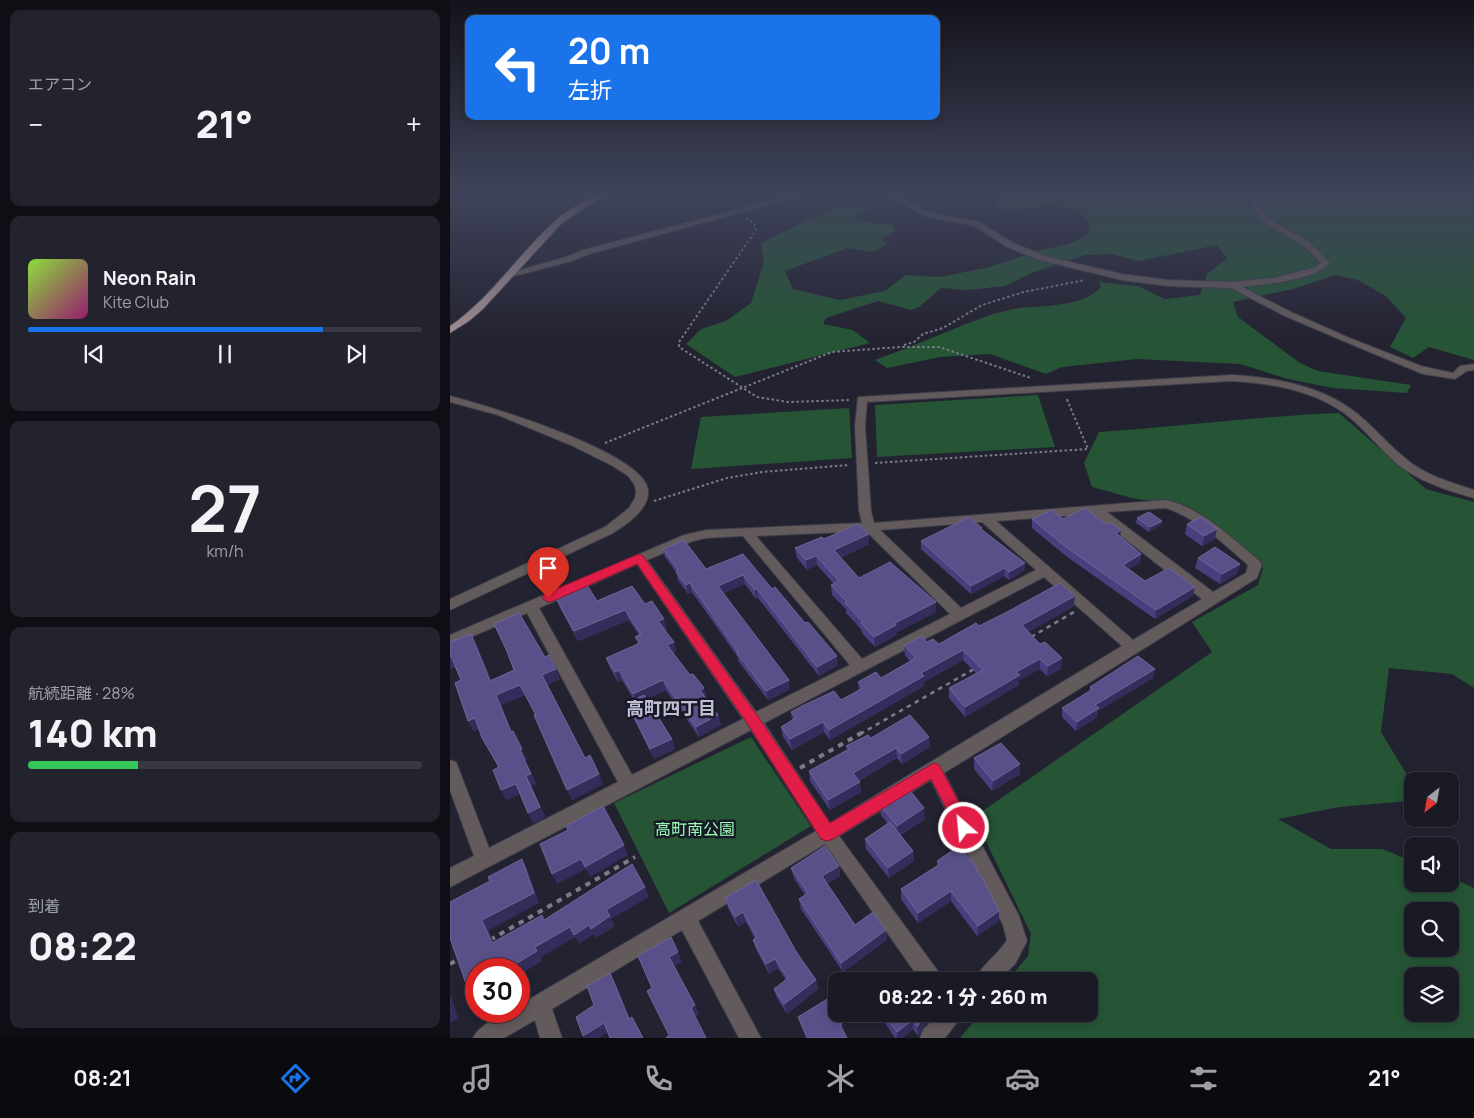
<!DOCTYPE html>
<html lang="ja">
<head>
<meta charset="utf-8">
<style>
	:root { --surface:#1a1a25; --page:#23232d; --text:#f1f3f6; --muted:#9fa1a7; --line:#383842; --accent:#1a73e8 }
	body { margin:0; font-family:Manrope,"Noto Sans JP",sans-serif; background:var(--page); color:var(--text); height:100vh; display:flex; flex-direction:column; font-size:19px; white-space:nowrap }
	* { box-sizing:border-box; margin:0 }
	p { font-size:16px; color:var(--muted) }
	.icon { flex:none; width:28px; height:28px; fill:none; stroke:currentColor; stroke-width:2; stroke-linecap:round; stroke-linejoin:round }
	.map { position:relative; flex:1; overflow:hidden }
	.side { display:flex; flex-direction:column; gap:10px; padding:10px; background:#0e0e14; width:450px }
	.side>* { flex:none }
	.hud { position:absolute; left:15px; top:15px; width:475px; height:105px; border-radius:10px; box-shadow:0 2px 8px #0003,0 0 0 1px var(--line); background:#1a73e8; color:#fff; overflow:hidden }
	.needle { width:32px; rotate:211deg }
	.controls { position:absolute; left:954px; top:772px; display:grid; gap:10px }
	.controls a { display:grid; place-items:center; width:55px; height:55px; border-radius:10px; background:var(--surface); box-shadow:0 2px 8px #0003,0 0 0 1px var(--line); font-size:25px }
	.speed { position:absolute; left:15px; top:958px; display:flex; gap:10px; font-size:25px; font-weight:700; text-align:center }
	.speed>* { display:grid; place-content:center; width:65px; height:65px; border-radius:50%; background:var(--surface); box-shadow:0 2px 8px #0003,0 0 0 1px var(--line); line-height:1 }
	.speed .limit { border:8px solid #d22; background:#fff; color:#111 }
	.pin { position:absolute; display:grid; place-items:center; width:42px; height:42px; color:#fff; margin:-51px -21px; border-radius:50% 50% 50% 0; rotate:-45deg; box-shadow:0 0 5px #0007 }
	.pin .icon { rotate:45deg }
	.me { position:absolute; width:55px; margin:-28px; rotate:333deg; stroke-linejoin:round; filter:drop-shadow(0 0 4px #0008) }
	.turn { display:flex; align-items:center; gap:18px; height:105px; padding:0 20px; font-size:22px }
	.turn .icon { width:65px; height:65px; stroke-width:2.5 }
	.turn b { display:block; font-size:35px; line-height:42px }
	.big { font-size:38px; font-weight:800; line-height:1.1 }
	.side .card { flex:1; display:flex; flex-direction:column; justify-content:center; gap:8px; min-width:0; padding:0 18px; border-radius:10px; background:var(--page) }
	.side .dial { align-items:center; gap:0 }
	.dial b { font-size:65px; line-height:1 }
	.song { display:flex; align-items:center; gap:15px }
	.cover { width:60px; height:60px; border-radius:8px; background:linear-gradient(135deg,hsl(90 70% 55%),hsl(320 70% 35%)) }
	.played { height:5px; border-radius:2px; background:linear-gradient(90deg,var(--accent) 75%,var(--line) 75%) }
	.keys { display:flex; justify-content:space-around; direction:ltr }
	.heat { display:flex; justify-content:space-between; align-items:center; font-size:28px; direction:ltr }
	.charge { height:8px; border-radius:4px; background:linear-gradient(90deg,#34c759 28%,var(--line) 0) }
	.trip { position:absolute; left:378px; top:972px; width:270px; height:50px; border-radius:10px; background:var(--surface); box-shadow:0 2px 8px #0003,0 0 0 1px var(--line); font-weight:800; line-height:50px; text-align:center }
	.menu { display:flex; height:80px; justify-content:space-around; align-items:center; background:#0a0a0f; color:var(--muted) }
	.menu .icon { width:35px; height:35px }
	.menu .active { color:var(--accent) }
	.menu b { font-size:22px; color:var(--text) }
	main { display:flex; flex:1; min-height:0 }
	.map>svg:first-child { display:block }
	.green { fill:#255535; fill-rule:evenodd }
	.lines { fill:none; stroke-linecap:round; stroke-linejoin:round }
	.minor-casing { stroke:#3d3c4a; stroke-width:2 }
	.major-casing { stroke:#3d3c4a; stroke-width:2 }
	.path-far2 { stroke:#7c7b88; stroke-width:2; stroke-dasharray:2.5 2.5; stroke-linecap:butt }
	.path-far1 { stroke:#7c7b88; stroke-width:2.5; stroke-dasharray:4.5 4.5; stroke-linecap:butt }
	.path { stroke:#7c7b88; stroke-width:4; stroke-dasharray:5.5 5.5; stroke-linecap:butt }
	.minor { fill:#635a5c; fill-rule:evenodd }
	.major { fill:#a39094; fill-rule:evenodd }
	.wall { fill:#4a3f7e }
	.shaded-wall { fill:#342c5a }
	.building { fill:#5a5089; stroke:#6e6698 }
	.route { fill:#e11d48; stroke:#92132f }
	.labels { text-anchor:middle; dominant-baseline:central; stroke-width:5; stroke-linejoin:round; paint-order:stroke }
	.near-park-label { font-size:16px; fill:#96feb5; stroke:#191827 }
	.near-neighbourhood-label { font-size:18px; font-weight:bold; fill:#c0c0d4; stroke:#191827 }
</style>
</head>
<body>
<main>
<section class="side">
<div class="card"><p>エアコン</p>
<div class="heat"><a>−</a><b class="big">21°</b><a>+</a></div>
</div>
<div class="card">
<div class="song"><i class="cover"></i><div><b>Neon Rain</b><p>Kite Club</p></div></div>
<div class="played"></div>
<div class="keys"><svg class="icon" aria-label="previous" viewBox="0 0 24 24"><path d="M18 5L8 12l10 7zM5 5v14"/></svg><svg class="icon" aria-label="pause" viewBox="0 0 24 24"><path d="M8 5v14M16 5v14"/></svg><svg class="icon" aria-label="next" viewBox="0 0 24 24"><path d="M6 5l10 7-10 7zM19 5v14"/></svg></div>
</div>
<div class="card dial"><b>27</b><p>km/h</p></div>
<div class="card"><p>航続距離 · 28%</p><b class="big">140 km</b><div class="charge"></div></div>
<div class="card"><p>到着</p><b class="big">08:22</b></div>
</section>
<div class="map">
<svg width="1024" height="1038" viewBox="0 0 1024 1038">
	<rect width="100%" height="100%" fill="#232231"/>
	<path class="green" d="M557,194H1011L1024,203V360L979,347L963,358L940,347L956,318L936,296L908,280L885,275L843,289L783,302L788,317L850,363L868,371L961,385L957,393L883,388L838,379L790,364L687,359L612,367L596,374L540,354L490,357L437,368L425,360C446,352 468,344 489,335C514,325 537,314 564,309C589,305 633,308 651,287L649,282L688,286L715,299L750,295L757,274L777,259L767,245L689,261L662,254L635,255L581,273L555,286L517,290L491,288L469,307L461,310L428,301L376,318L373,324L403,330L420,343L285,377L236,344L251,329L276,321L301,303L314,262L311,243L391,204L424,209L402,218L421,223L441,224L446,230L430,240L439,243L423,252L397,248L335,271L343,289L390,300L435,291L456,275L489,277L536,268L588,251L622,243L639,234C639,230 639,223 636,219C618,196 577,209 552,212L544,202Z
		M588,395L605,447L427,457L425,405Z
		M399,408L402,458L241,469L251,417Z
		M889,413L976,489L1024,502V688L1002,674L939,668L931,732L957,775L959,801L889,807L828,819L881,849H932L962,861V884H1000V877L1024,888V1038H510L530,1014H639V981H557L578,956L581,934L524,817L762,652L742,622L808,585L813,568C798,549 758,515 736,506C722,500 709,502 694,500C677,498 659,491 642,487L634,463L649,432C729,427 809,416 889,413ZM962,911H1000V949H962ZM962,976H1000V1014H962Z
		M301,737L361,826L219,913L164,803Z"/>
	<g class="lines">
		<defs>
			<path id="minor" d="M346,194H358L139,254L122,261L60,277L56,274L116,257L133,250Z
				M436,194H445L479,212L530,222L563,243L595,256L672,274L717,280L783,282L823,278L863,268L871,263C865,256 858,249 851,244C830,231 801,223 801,194H809V205L816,217L859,242L880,263C862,281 817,284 792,287L841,312L897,337L971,366L1003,373L1010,366L1024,364V370L1017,371L1005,379L973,374L910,348L835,316L781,288L717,286L672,280L589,260L557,247L525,226L474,216Z
				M781,375C822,377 868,385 901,409C921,423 936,443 955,458C974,475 1000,482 1024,490V498C998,491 968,481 947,464C929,448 914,428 894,413C862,390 820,383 781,381L417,402L415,426L421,511L424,523L717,500C747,508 771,528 794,548C800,553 807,558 812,564L807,578L494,773L569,916L577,941L565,964L548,981H524C531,965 548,955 557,940L553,925L481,780L389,836L490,974L493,981H471L375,844L248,921L311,1038H289L232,930L102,1009L112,1038H90L85,1020L54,1038H23C29,1025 55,1011 69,1011V1006L83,997L366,831L301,730L0,887V868L24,856L0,790V760L6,762L8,767L39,848L168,782L77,613L0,646V635L234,535L256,530L412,523L409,511L405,426L408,397ZM716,508C748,519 773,543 798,565L796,573L763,592L657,512ZM643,514L752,599L683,640L546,521ZM532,522L586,570L511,608L430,530ZM416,531L500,614L412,659L306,536ZM293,536L400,665L306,712L197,560L243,541L256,538ZM187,564L293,719L182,775L89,608ZM594,577L672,646L380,823L314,723Z
				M0,396C35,405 194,452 198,490C200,509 177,524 163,533L0,610V599L155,527L179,508L185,498L186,491L184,484L178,476L163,466L123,446L48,415L0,402Z
				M488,1014H511L508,1021L495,1038H470L473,1030Z"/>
			<path id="major" d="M148,194H156L111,224L33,309L19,321L0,333V326C42,297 68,254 106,220C118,209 134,203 148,194Z"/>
		</defs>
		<use href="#minor" class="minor-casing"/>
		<use href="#major" class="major-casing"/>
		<path class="path-far2" d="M296,218L304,223L306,230L229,342V347L307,397L338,402L401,400
			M454,345L464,342L473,334L493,328L532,305L574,292L635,280
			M155,443L382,352L450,347H489L581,378
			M425,463L638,449L616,397
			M204,501L277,478L312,472L399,465"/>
		<path class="path-far1" d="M581,637L624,612
			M410,734L524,669"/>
		<path class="path" d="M350,768L413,732
			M40,940L185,857
			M0,964L10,958"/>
		<use href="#minor" class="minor"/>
		<use href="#major" class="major"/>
	</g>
	<path class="wall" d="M687,518L712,521L711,525L699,532L686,523Z
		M582,519L671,537L691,554L690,563L679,569L695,581L743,596L705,619L616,556L582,528Z
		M737,524L765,539L752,546L735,534Z
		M532,530L575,563L574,571L559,580L554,576L521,594L471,549V541Z
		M419,534V544L390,558L409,578L486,612L447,632V635L425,647L412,633L411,629L396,613V609L382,595L381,585L384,584L367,565L357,570L347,558L345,548L374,539Z
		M213,549L256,569L293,554L388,665L369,676L308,598L306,599L295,584L273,593L340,689L318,700L289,662L287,656L242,592L238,594L228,580L226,572L215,557Z
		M748,558L787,574L770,584L745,568Z
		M106,598L195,604L217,629L214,630L224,642L226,651L223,653L257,698H256L268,715L271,725L249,737L216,690L197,699L222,739L225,749L204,759L181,713L177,703L184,700L172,680L168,682L160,668L156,658L188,644L185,637L189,635L179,620L128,641L110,608Z
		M624,606L578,632L611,669L597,676L590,669L569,680V685L515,717L499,698V688L526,673L513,660L474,682V686L380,740L374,732L342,750L333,737L331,727L342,720L341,712L391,700L409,690L408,682L431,678L460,661L455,655L454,645L477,642L489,644L529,626Z
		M44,624L95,657L110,679L97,685L135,758L153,784L122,800L86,715L75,695L51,705L62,732L77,759L75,760L86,784L81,786L95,817L83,823L70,794L56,800L48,767L29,728L24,731L18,721L11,680L5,667L0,669L26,644L41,680L64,670L58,652Z
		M705,669L703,678L648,711L647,717L626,731L612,717V708L639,691L640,687Z
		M479,737L480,747L452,764L447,758L409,781L411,792L380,810L360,781L359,771L397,750L396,746L421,738Z
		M524,758L570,764V774L542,791L524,769Z
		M430,805L475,819L450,835L463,851L464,861L439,878L416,849L415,839L438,824L431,815Z
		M487,861L528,872L549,921L527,936L501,901L468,923L451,899V889L487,866Z
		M389,866L390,876L377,884L405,925L436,930L437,940L393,972L351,909L349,899L355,895L344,878L341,868Z
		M275,898L347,953L366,980L368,989L337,1014L327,998L324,989L336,980L328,968L319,974L306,949L303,940L305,939L296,922L288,927L278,908Z
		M429,1014H477V1023L468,1036L463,1029L452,1038H445Z
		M348,1017L392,1024L394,1032L397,1038H356L351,1026Z"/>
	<path class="shaded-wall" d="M712,521L711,525L699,532L700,527Z
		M767,529L765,539L752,546L754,536Z
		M671,530L670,539L666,533Z
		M419,534V544L385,560L384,550Z
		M691,554L690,563L672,573L673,565Z
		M366,556L367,565L357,570L356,560Z
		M575,563L574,571L559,580V572Z
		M790,564L787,574L770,584L772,574Z
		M555,568L554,576L521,594V586Z
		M293,575L295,584L270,595L268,586Z
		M240,583L242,592L238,594L236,585Z
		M745,587L743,596L705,619L706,610Z
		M307,589L308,598L306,599L305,590Z
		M625,596L624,606L572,635V625Z
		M486,602V612L447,632V635L425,647L424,637L445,623Z
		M175,610L179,620L128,641L124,631Z
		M214,619L217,629L211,631L208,621Z
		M21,634L26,644L45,691L40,681Z
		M224,642L226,651L220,655L217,645Z
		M513,650V660L474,682V686L380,740L379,730L471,673Z
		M1,656L6,666L0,669V657Z
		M387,656L388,665L369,676L367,667Z
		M612,658L611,669L597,676L598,666Z
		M590,659V669L569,680V685L515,717V707L566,672Z
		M106,669L110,679L96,685L92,675Z
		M705,669L703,678L648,711L647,717L626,731L627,722L645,705Z
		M169,670L172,680L168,682L165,672Z
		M213,680L216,690L187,704L183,694Z
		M339,680L340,689L318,700L316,691Z
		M70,685L75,695L51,705L66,742L61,732L46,695Z
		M254,688L257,698L253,700L250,690Z
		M268,715L271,725L249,737L246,727Z
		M25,718L30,728L24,731L18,721Z
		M373,722L374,732L342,750L340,739Z
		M479,737L480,747L452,764L451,754Z
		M222,739L225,749L204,759L200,749Z
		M446,748L447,758L405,783L403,773Z
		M72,749L77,759L75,760L86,784L81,786L95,817L83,823L78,813L76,776L70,750Z
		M570,764V774L542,791L543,781Z
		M149,774L153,784L122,800L117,790Z
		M410,782L411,792L380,810L378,800Z
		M66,784L71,794L56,800L51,790Z
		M474,808L475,819L447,836V826Z
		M174,845L178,855L140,877L136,869L107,884L102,874L131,859Z
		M463,851L464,861L439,878L438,868Z
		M72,859L77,869L89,903L39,930L48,953L42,943L32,920Z
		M389,866L390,876L373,886L372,876Z
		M195,887L199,897L161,919L165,926L146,938L141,929L156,910Z
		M501,891V901L468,923V913Z
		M549,911V921L527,936L528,926Z
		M293,912L296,922L288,927L285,917Z
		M139,925L144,934L129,944L125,937L91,957L92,961L69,975V969H57L85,947L120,927Z
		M436,930L437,940L393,972L391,963Z
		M228,952L232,962L223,967L219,957Z
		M325,959L328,968L319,974L316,964Z
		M160,973L165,982L184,1028L179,1019Z
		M366,980L368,989L337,1014L334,1004Z
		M26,987V1001L19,992Z
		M0,993L8,1018L0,1023Z
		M245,1005L249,1014L245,1017L241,1008Z
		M477,1014V1023L468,1036L467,1027Z
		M463,1020V1029L452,1038H447V1032Z
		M154,1023L159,1032L149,1038H134L133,1036Z
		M392,1024L394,1033L390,1025Z"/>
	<path class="building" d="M635,508L656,524L660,522L671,530L666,533L691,554L673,565L695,581L719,568L745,587L706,610L616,547L582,519L602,510L613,519Z
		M699,512L712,521L700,527L687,518Z
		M519,517L532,528L531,529L575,563L559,572L555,568L521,586L471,541Z
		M751,517L767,529L754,536L737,524Z
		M408,524L419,534L384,550L409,578L440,562L486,602L445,623L446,625L424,637L411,623L413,622L395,603L397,602L381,585L389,581L366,556L356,560L345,548L372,537L374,539Z
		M234,540L256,569L293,554L322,589L325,587L355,623L358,622L387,656L367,667L307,589L305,590L293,575L268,586L339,680L316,691L287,653L288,652L240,583L236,585L226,572L228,570L213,549Z
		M765,547L790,564L772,574L748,558Z
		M610,583L625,596L572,625L590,644L595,642L612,658L598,666L590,659L566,672L570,675L515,707L499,688L533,670L513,650L471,673L474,676L379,730L373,722L340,739L331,727L346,718L341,712L352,706L384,691L391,700L413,688L408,682L426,672L431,678L466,658L454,645L472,636L477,642L483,639L489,644L526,623L529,626L557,612Z
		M137,585L147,601L182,586L195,604L202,601L214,619L208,621L224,642L217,645L240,675L243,674L254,688L250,690L268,715L246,727L213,680L183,694L169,670L165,672L156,658L190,643L185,637L191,634L175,610L124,631L106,598Z
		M69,613L95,657L99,655L106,669L92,675L135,758L140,755L149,774L117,790L84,715H86L70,685L46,695L61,732L63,731L72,749L70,750L81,774L76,776L90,807L78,813L66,784L51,790L43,770L49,767L32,738L25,718L18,721L5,683L11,680L1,656L0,657V642L21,634L40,681L64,670L56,649L44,624Z
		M688,656L705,669L645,705L649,708L627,722L612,708L643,689L640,687Z
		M194,695L222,739L200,749L177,703Z
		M460,715L479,737L451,754L446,748L403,773L410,782L378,800L359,771L399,749L396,746L418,735L421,738Z
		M551,743L570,764L543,781L524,758Z
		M458,788L474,808L447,826L430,805Z
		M153,806L174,845L135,867L131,859L102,874L90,844L118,830L116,826Z
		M440,822L463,851L438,868L415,839Z
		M375,846L389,866L372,876L405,925L423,912L436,930L391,963L349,899L358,893L341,868Z
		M509,846L528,869L526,870L533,879L549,911L528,926L501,891L468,913L451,889L490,864L487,861Z
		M72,859L84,893L32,920L42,943L92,915L94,920L182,864L195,887L156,910L160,916L141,929L139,925L124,935L120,927L85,947L87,951L57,969H26V987L19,992L0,938V902L40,881L38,877Z
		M306,880L347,953L366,980L334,1004L324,989L338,978L325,959L316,964L303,940L307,937L293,912L285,917L275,898Z
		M221,937L228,952L219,957L245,1005L241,1008L256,1038H216L219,1035L197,991L202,988L188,956Z
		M160,973L179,1019L182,1017L193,1038H160L154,1023L133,1036L126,1017L144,1005L137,986Z
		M379,998L386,1012V1014H387L392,1024L390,1025L397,1038H358L348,1017Z
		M434,1014H477L467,1027L463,1020L447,1032Z"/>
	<linearGradient id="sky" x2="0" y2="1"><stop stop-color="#13131b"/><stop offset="0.57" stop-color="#3f445a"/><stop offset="1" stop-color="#3f445a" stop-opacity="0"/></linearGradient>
	<rect width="1024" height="339" fill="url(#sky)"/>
	<path class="route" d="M189,554L193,556L309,718L380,823L484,763L489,765L520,823L523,828L520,833L514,835L509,833L481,779L383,839L377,841L371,839L299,726L187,564L103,601L98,602L92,598L94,594Z"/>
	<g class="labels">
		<g class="near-park-label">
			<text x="245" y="829">高町南公園</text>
		</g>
		<g class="near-neighbourhood-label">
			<text x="221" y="708">高町四丁目</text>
		</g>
	</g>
</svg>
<div class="controls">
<a><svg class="needle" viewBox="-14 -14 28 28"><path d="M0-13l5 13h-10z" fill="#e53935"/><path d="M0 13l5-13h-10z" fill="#9fa1a7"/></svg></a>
<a><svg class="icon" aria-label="sound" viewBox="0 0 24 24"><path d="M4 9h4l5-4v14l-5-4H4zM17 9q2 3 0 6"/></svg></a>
<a><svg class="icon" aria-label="search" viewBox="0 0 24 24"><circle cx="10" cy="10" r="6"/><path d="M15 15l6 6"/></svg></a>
<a><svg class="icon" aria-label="layers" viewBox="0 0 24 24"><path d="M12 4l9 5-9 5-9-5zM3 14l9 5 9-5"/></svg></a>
</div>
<div class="speed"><div class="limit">30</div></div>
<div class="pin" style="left:98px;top:598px;background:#d93025"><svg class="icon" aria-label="arrive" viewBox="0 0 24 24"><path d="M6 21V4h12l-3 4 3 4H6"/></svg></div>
<svg class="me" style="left:514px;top:828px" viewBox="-20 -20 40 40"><circle r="17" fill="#e11d48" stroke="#fff" stroke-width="3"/><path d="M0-11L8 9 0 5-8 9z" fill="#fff"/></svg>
<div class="trip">08:22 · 1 分 · 260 m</div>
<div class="hud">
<div class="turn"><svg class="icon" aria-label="left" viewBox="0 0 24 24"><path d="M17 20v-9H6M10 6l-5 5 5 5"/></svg><div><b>20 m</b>左折</div></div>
</div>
</div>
</main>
<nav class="menu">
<b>08:21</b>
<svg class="icon active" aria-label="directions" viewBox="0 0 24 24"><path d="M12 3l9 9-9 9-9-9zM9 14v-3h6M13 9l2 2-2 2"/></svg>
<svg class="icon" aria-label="music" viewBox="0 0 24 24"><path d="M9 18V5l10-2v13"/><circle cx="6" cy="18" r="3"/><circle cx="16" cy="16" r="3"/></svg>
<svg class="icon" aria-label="phone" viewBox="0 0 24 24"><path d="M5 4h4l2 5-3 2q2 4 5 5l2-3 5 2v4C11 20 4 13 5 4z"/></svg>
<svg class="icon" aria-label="climate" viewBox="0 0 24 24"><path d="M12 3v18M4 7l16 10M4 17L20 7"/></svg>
<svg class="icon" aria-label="car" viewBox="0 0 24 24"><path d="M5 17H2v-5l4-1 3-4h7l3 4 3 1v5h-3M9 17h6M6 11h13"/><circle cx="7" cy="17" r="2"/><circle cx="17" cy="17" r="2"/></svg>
<svg class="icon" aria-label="filters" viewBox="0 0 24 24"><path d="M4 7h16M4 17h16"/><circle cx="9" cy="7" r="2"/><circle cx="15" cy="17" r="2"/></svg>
<b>21°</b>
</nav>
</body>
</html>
